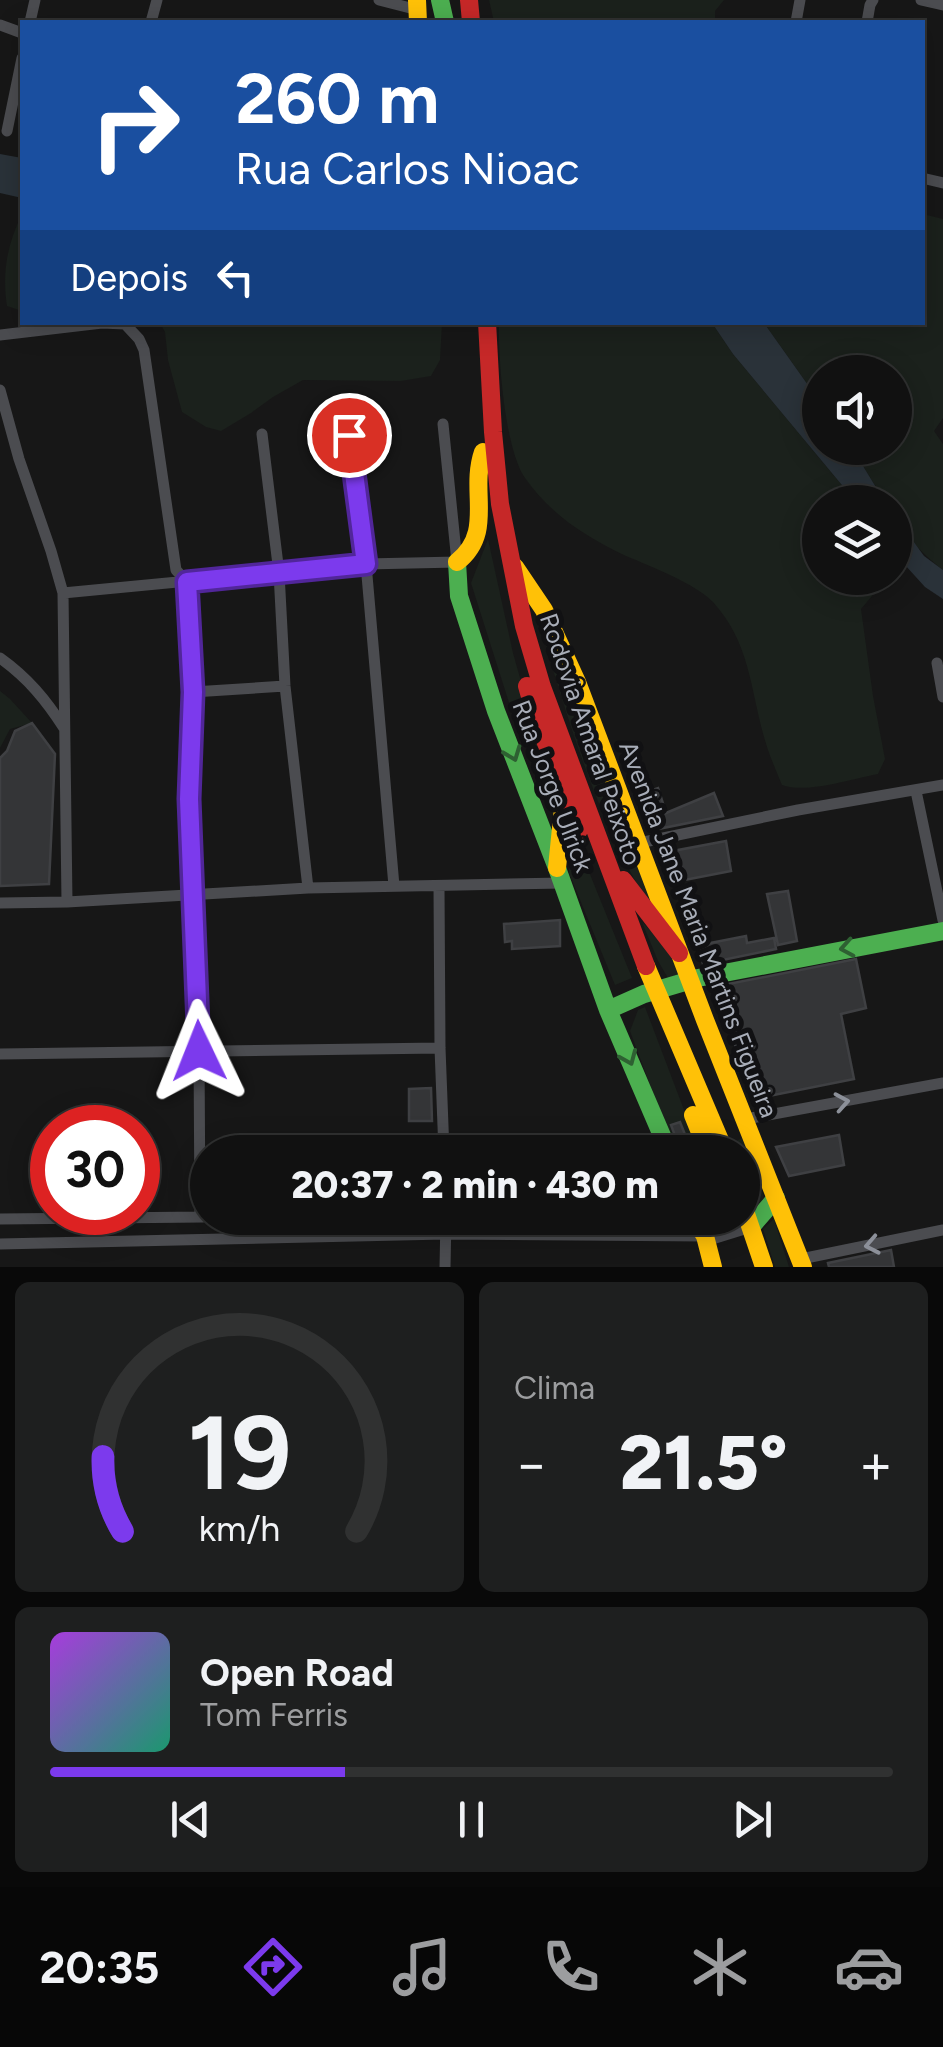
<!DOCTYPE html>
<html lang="pt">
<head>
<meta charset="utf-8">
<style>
	:root { --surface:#111; --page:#1e1f1f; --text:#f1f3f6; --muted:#9c9d9f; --line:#303131; --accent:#7c3aed }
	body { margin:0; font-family:Figtree,sans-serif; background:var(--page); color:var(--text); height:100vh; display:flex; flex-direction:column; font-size:38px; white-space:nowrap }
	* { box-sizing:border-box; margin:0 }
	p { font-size:32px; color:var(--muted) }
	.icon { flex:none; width:55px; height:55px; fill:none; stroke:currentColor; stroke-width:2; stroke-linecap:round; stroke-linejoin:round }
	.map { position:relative; height:1267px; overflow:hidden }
	.drawer { display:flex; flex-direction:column; gap:15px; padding:15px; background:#090909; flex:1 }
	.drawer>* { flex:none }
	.hud { position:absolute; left:20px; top:20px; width:905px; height:305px; border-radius:0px; box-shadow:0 5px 25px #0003,0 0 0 2px var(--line); background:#1a4fa0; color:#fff; overflow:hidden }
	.controls { position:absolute; left:802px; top:355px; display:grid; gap:20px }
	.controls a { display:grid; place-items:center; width:110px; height:110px; border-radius:50%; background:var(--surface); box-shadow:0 5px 25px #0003,0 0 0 2px var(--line); font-size:50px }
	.speed { position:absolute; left:30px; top:1105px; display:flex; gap:20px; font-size:50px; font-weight:700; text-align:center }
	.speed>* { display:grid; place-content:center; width:130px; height:130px; border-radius:50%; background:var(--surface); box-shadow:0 5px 25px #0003,0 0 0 2px var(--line); line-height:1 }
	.speed .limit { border:15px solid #d22; background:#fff; color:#111 }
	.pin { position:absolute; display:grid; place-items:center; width:85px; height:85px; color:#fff; margin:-42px; border:5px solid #fff; border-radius:50%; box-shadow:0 2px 10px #0007 }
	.me { position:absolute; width:110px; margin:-55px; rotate:358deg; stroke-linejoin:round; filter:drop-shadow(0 0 8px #0008) }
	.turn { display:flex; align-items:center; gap:35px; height:210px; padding:0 50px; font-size:45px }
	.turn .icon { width:130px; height:130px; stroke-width:2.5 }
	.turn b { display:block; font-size:70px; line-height:85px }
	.then { display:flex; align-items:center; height:95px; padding:0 50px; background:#0003; gap:20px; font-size:38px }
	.big { font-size:75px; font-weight:800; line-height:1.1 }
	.drawer .tile { flex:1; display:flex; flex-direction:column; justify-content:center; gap:15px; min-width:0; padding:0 35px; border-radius:15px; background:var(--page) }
	.drawer .dial { align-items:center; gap:0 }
	.dial svg { height:260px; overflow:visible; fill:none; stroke:var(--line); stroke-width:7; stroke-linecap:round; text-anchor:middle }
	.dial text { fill:var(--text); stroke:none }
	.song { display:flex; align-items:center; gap:30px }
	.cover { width:120px; height:120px; border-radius:15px; background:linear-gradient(135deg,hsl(280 70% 55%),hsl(160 70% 35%)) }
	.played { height:10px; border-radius:5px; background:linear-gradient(90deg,var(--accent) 35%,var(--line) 35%) }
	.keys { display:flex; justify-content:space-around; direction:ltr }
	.heat { display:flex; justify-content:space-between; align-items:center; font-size:55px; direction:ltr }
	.drawer .tiles { flex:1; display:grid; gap:15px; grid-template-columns:1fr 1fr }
	.tile:last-child { grid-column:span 2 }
	.trip { position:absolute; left:190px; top:1135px; width:570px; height:100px; border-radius:50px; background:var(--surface); box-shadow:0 5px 25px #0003,0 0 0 2px var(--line); font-weight:800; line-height:100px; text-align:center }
	.dock { display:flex; height:160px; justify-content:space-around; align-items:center; background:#070707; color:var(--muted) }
	.dock .icon { width:70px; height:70px }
	.dock .active { color:var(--accent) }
	.dock b { font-size:45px; color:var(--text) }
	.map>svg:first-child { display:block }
	.green { fill:#1b211c }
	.water { fill:#2a3239 }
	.building { fill:#343537; stroke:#3f4043; stroke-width:2.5 }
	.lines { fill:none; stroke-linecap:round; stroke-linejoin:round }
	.street { stroke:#4b4c50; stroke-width:11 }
	.fast { stroke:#4caf50; stroke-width:18 }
	.slow { stroke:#ffc107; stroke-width:18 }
	.jam { stroke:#c62828; stroke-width:18 }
	.oneway { stroke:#2e6032 }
	.oneway2 { stroke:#8c9099 }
	.route-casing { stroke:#51269a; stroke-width:25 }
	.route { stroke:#7c3aed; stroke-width:18 }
	.labels { text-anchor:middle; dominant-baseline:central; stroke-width:10; stroke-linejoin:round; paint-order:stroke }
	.street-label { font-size:25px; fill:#a8adb8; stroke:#111113 }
</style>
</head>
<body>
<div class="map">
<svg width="943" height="1267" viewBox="0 0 943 1267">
	<rect width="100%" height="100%" fill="#171717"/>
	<path class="green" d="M489,0H724L715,11V22H494Z
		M22,214V311L7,306C2,272 7,245 22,214Z
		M923,214L943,219V418L934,431L943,444V570C923,554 895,529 895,502H885L852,448H895V372H820V402L764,323L922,322Z
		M160,323H442L440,360L431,376L401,381L303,380L273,397L251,413L221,431L206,427L182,412L168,360L165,332Z
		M499,323H712L733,354L856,502H820V578H894L877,590L861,609L873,696L885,759L878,774C851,779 807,794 782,785C777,773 772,761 768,750C750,696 753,646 713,602C696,584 650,566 626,556C586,537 551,515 525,478C505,450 498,358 499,323Z
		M488,539L513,653L529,710L559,794L556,826L550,805L511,709L471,583Z
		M549,629L569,688L649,889L654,912C601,831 569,723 541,630Z
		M0,691L10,699L32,723L10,729L0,748Z
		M570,825L632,978L615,985L569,873Z
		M642,922L670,950L680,974L668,978L658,961Z
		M645,1007L700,1152H675L630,1031L638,1010Z
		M742,1138L764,1197L757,1211L743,1177L742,1152H736L734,1142Z
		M774,1219L789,1267H775L763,1229Z"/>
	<path class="water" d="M0,154L22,158V198L0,193Z
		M712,323H764L820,402V448H852L885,502H856L733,354Z
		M895,516L924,556L943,570V599L925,587L895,554Z"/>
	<path class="building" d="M32,723L55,754L49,884L0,886V758L7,751L15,731Z
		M658,788L666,813L714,793L723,816L653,830L649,824L638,795Z
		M726,841L731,871L674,882L668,859L673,851Z
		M788,891L797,941L778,945L767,894Z
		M560,920V946L512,949V941L505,942L504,924Z
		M746,936L747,943L774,938L776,949L703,964L700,945Z
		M856,959L866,1008L841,1014L854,1079L764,1097L753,1092L713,987Z
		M431,1088L432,1121H409V1089Z
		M680,1122L692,1152H681L671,1125Z
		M839,1135L844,1165L789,1176L776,1147Z
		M891,1250L894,1267H829L828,1263Z"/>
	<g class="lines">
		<path class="street" d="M379,0L418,10
			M921,0L943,5
			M30,22L35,0
			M151,22L157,0
			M796,22L800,0
			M867,22L870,5L873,0
			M0,25L22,33
			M7,131L22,58
			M922,178L943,183
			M0,335L102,323L125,324L139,339L144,350L176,570L187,582L193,692L189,799L199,1051L200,1217
			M0,390L19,459L51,551L63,593L67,902
			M345,403L366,564L394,886
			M262,434L279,573L285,686L308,888
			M63,593L366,564L457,562L443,424
			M0,658C28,678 46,700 64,728
			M937,663L943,697
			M193,692L285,686
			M916,791L943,920
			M639,843L798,810L943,785
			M439,887L440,1048L444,1152
			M0,903L67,902L308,888L563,883
			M0,1054L440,1048
			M746,1119L943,1083
			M0,1219L203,1217
			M0,1244L445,1234L705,1236L709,1240L751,1227
			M801,1259L943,1230
			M445,1267L446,1218"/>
		<path class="fast" d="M440,0L445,22
			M457,562L459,596L496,711L557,868L608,1010L669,1152
			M608,1010L644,994L698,978L943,931
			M751,1227L776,1198"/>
		<path class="slow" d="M417,0L418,22
			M457,562C495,532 469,492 483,452
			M515,567L544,610L577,682L705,1020L803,1267
			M557,868L564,798
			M646,966L725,1152
			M693,1115L708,1152
			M742,1202L764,1267
			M694,1218L705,1236L713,1267"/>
		<path class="jam" d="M469,0L471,22
			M487,322L493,432L500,504L524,626L542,687L646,966
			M527,686L535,714L579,830
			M623,880L679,953"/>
	</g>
	<defs><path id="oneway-chevron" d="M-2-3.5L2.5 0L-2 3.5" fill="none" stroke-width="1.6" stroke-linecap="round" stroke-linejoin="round" transform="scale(2.5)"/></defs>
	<g class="oneway">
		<use href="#oneway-chevron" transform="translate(513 754) rotate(69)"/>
		<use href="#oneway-chevron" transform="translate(847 948) rotate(170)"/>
		<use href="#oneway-chevron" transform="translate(629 1058) rotate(67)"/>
	</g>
	<g class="oneway2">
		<use href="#oneway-chevron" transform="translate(842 1102) rotate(-10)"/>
		<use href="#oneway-chevron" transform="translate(872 1245) rotate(169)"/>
	</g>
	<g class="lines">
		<defs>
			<path id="route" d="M199,1051L189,799L193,692L187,582L366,564L349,435"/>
		</defs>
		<use href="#route" class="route-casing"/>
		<use href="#route" class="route"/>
	</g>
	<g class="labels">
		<g class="street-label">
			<text transform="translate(591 739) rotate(71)">Rodovia Amaral Peixoto</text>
			<text transform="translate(553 786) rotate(69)">Rua Jorge Ulrick</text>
			<text transform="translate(699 929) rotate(69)">Avenida Jane Maria Martins Figueira</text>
		</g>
	</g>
</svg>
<div class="controls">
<a><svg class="icon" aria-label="sound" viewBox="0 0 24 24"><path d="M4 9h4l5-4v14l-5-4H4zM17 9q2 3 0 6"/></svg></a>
<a><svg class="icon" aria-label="layers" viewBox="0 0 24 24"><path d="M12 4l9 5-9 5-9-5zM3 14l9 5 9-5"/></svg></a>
</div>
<div class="speed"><div class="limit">30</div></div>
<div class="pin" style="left:349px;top:435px;background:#d93025"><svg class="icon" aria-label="arrive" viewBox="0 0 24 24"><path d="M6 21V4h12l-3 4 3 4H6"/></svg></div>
<svg class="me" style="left:199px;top:1051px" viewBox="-20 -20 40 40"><path d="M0-17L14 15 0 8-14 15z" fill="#7c3aed" stroke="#fff" stroke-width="4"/></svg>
<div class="trip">20:37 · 2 min · 430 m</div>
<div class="hud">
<div class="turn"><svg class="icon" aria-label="right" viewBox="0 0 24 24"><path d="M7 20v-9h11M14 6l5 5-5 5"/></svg><div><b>260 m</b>Rua Carlos Nioac</div></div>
<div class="then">Depois<svg class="icon" aria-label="left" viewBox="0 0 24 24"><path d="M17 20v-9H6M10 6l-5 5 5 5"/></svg></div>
</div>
</div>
<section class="drawer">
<div class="tiles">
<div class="tile dial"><svg viewBox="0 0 100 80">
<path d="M14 69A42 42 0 1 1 86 69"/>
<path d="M14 69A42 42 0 0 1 8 46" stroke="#7c3aed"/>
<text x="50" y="56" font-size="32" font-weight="700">19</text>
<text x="50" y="72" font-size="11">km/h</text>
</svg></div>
<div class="tile"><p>Clima</p>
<div class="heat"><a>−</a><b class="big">21.5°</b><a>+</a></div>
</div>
<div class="tile">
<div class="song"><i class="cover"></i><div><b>Open Road</b><p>Tom Ferris</p></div></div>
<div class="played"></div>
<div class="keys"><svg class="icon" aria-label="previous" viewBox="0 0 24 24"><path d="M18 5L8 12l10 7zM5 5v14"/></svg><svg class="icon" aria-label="pause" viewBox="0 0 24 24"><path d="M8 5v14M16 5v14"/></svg><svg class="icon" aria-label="next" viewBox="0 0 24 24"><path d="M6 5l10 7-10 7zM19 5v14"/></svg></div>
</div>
</div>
</section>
<nav class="dock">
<b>20:35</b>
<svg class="icon active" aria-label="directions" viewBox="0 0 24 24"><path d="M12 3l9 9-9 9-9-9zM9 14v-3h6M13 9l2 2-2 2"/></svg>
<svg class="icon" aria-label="music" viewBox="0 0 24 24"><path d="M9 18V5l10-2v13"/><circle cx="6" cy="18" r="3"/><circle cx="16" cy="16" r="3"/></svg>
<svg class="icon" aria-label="phone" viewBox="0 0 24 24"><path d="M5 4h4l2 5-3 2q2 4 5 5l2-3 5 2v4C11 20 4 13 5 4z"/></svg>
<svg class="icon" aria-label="climate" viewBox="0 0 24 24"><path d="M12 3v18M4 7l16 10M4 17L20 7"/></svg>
<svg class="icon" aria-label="car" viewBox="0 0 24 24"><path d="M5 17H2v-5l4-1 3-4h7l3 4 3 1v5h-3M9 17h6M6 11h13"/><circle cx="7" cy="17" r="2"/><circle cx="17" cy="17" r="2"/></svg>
</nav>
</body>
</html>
